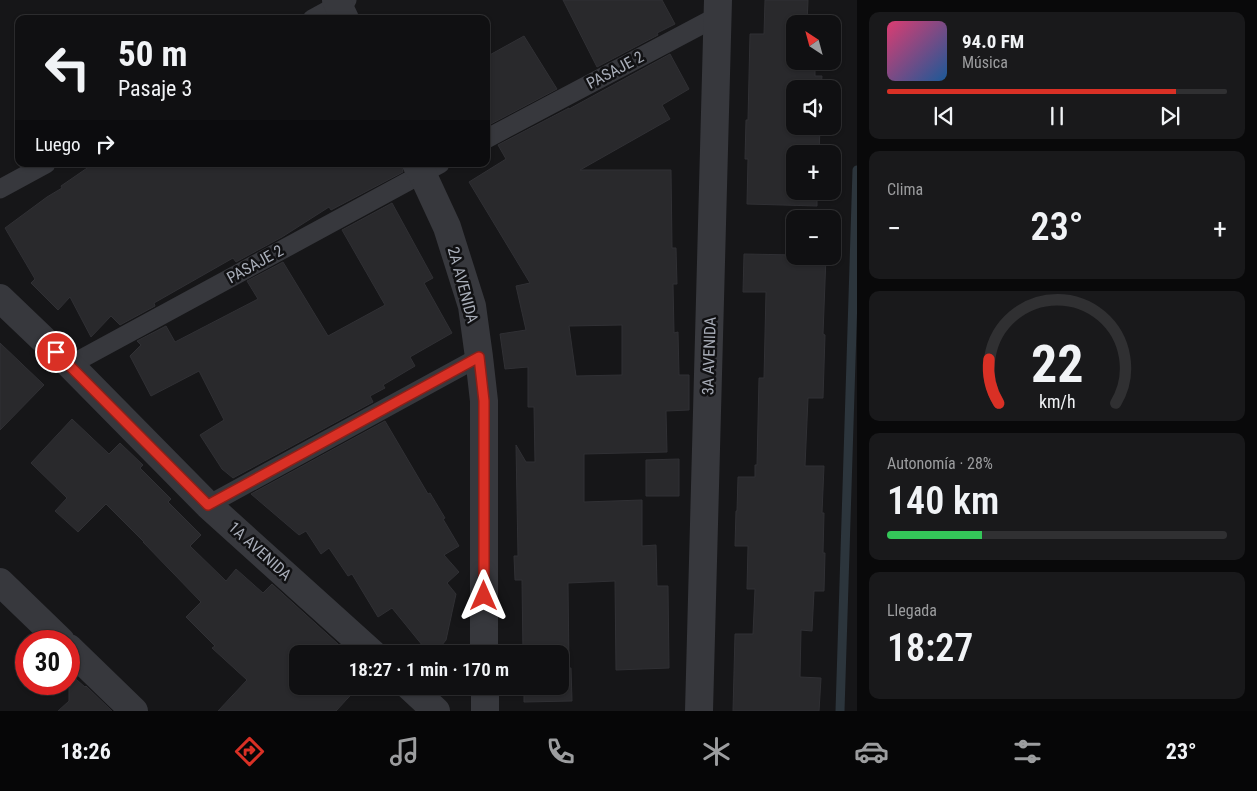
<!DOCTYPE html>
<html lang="es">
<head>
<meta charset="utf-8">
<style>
	:root { --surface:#101012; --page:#19191b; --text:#f1f3f6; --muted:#9c9d9f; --line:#303032; --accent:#d93025 }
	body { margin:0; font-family:"Roboto Condensed",sans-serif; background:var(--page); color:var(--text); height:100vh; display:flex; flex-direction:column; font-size:19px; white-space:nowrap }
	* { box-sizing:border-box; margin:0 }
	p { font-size:16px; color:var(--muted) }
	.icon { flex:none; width:28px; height:28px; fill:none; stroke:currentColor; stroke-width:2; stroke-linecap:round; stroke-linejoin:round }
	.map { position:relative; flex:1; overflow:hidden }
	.drawer { display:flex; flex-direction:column; gap:12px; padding:12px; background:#09090a; width:400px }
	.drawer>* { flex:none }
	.top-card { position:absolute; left:15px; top:15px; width:475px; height:152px; border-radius:10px; box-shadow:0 1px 4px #0004,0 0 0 1px var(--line); background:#101012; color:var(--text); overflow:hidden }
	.needle { width:32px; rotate:324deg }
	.controls { position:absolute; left:786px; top:15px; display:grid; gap:10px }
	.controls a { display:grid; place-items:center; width:55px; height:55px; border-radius:10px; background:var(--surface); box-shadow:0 1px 4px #0004,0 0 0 1px var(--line); font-size:25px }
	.speed { position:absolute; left:15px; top:630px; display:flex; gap:10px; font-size:25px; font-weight:700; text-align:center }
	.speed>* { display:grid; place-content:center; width:65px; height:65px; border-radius:50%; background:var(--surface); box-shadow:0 1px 4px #0004,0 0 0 1px var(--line); line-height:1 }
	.speed .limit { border:8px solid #d22; background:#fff; color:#111 }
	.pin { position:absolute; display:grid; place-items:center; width:42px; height:42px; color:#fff; margin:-21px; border:2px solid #fff; border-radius:50%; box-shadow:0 1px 5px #0007 }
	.me { position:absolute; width:55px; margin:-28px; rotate:0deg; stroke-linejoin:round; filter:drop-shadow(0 0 4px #0008) }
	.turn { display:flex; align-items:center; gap:18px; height:105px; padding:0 20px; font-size:22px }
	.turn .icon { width:65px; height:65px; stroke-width:2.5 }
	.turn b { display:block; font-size:35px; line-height:42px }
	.then { display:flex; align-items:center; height:48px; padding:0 20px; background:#0003; gap:10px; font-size:19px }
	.big { font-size:38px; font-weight:600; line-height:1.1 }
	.drawer .widget { flex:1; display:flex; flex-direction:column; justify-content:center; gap:8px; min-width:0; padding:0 18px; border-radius:10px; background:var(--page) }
	.drawer .dial { align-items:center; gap:0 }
	.dial svg { height:130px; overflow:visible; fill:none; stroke:var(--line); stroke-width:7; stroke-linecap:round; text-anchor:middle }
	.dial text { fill:var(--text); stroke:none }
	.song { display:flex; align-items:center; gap:15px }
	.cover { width:60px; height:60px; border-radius:8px; background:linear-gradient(135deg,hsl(340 70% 55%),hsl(210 70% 35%)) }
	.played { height:5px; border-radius:2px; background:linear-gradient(90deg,var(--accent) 85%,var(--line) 85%) }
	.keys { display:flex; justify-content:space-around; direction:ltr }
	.heat { display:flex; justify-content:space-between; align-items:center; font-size:28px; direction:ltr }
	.charge { height:8px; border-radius:4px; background:linear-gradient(90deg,#34c759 28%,var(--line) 0) }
	.trip { position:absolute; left:289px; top:645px; width:280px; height:50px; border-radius:10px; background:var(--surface); box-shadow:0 1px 4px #0004,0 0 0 1px var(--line); font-weight:600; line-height:50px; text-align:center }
	.tab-bar { display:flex; height:80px; justify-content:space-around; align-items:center; background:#060607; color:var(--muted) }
	.tab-bar .icon { width:35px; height:35px }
	.tab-bar .on { color:var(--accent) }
	.tab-bar b { font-size:22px; color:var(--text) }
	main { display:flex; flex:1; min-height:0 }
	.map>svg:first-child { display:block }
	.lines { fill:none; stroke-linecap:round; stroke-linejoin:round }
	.stream { stroke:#2c353c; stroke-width:9 }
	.building { fill:#29292c; stroke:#303034; fill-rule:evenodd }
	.lane { stroke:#37383d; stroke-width:19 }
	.street { stroke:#37383d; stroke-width:28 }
	.route-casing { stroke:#8d1f18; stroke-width:12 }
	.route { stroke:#d93025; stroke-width:9 }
	.labels { text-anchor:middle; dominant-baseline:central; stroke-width:5; stroke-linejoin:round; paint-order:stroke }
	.street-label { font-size:16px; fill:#a8adb8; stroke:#111113 }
</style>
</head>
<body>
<main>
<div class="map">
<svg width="857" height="711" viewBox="0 0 857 711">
	<rect width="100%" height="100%" fill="#161618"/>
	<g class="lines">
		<path class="stream" d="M840,711L857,170"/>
	</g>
	<path class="building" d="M563,0H662L675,24L657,33L658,35L597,67Z
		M765,0H808L807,24H795V61H815V76H822L821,89H795V126H820L819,154H795V191H817V206L747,204L748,159H745L746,120H748L750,34H764Z
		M524,36L557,89L487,126L486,57Z
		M670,54L689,89L662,105L670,119L580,170H671L672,248H676L677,284H673L674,333L678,332L679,375H689V410L666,411L667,452L584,454V502L642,500V546L656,545L657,586H668L669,668L616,670L615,581L568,583L569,668H571L572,701L524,702V686H560V654H523L522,580H515L514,556H518L516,445L526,462H535L534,407H528V367L505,369L500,334L526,330L516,286L530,283L469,182L506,159L498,145L569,108V109ZM622,325V375L576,376L569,326Z
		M93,164H401L403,172L331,210L329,207L282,237L236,262L233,258L154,303L155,306L120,325L111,316L91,337L70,297L58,310L31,283L35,279L5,228L47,197L62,188L61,186Z
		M392,203L433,278L424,283L452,333L410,357L415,366L383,385L385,388L370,396L373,402L233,478L222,469L200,435L224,420L199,371L151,396L130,356L141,345L137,341L166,326L175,342L258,299L247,281L283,262L328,336L385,305L342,230Z
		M744,254L795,255V256H826L823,334L825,335L823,398H808L805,466H824L822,513H824L823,553H825L824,591H814L812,631L801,630L800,677L821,678L819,711H733L735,634H753L755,589H747L748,546H735L736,511H737L738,477H755V465H757L759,378H764L766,292H743Z
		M0,343L44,385L0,430Z
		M72,419L109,454L120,443L143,465L140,468L171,499L168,502L201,535L190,546L226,581L236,569L263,593L272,584L349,654H298V686H359L336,711H218L247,680L212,648L215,646L186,617L201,602L143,542H144L106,504L78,532L55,511L67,498L31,463Z
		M385,421L428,494L430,493L445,518L443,519L459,546L444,555L459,572L447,583L456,594L446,640L437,651H427L392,608L378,617L352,574L348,576L329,548L321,554L306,531L299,535L251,494Z
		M679,459V496H646V460Z
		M69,673L85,687L86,686L112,711H58L69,701Z"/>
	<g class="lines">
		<path class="lane" d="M312,19L347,0
			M486,139L718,16
			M0,189L46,164
			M70,365L440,164
			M208,505L479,357"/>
		<path class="street" d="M336,0L345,19
			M416,164L422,173L447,227L472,306L479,357L484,401V654
			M0,298L70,365L208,505L373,654
			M0,582L61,641
			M69,648L134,711
			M409,686L436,711
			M485,686V711
			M699,711L718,0"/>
	</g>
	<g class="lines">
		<defs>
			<path id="route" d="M56,352L208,505L479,357L484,401V596"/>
		</defs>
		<use href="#route" class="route-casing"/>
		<use href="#route" class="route"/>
	</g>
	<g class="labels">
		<g class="street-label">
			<text transform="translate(615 70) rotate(-28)">PASAJE 2</text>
			<text transform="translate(255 264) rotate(-29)">PASAJE 2</text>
			<text transform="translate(463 285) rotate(75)">2A AVENIDA</text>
			<text transform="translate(709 356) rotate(-88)">3A AVENIDA</text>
			<text transform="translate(260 551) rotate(42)">1A AVENIDA</text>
		</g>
	</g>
</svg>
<div class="controls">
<a><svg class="needle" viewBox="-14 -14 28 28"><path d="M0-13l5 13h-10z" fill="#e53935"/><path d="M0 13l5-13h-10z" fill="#9c9d9f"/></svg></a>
<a><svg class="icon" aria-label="sound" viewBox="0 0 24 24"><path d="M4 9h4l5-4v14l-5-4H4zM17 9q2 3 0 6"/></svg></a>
<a>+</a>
<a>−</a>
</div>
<div class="speed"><div class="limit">30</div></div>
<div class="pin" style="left:56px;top:352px;background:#d93025"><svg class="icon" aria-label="arrive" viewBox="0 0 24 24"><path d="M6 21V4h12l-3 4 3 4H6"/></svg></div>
<svg class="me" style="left:484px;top:596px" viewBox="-20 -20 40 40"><path d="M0-17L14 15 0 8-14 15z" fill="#d93025" stroke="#fff" stroke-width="4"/></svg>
<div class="trip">18:27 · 1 min · 170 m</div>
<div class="top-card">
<div class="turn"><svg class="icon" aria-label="left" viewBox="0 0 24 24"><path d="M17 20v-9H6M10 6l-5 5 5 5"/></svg><div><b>50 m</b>Pasaje 3</div></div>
<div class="then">Luego<svg class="icon" aria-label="right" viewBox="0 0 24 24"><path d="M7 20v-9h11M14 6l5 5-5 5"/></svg></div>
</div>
</div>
<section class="drawer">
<div class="widget">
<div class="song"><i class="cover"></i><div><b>94.0 FM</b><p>Música</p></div></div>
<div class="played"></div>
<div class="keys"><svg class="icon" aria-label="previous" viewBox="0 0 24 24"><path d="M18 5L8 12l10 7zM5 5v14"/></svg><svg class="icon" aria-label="pause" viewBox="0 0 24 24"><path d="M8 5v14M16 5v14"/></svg><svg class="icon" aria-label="next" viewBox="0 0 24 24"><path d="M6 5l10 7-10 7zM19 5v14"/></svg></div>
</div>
<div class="widget"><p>Clima</p>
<div class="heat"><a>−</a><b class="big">23°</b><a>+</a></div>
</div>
<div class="widget dial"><svg viewBox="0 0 100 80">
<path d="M14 69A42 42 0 1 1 86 69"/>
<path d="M14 69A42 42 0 0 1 8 42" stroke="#d93025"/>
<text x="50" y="56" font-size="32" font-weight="700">22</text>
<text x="50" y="72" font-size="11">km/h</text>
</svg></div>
<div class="widget"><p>Autonomía · 28%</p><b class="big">140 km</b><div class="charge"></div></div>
<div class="widget"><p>Llegada</p><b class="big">18:27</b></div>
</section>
</main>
<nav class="tab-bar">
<b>18:26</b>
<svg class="icon on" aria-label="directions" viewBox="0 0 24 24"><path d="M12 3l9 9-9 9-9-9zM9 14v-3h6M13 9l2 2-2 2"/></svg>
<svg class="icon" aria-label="music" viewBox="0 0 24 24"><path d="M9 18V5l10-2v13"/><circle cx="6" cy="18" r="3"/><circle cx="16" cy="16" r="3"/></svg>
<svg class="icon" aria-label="phone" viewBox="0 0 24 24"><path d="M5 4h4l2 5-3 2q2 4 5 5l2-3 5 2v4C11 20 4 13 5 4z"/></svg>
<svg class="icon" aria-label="climate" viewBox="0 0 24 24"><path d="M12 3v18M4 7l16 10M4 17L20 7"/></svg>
<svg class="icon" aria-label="car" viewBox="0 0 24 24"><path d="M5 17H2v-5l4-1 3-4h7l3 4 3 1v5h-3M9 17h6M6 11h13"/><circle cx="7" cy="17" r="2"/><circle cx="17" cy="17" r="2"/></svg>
<svg class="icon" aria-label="filters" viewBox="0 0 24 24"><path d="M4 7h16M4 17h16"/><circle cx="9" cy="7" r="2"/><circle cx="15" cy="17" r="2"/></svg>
<b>23°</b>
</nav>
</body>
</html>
